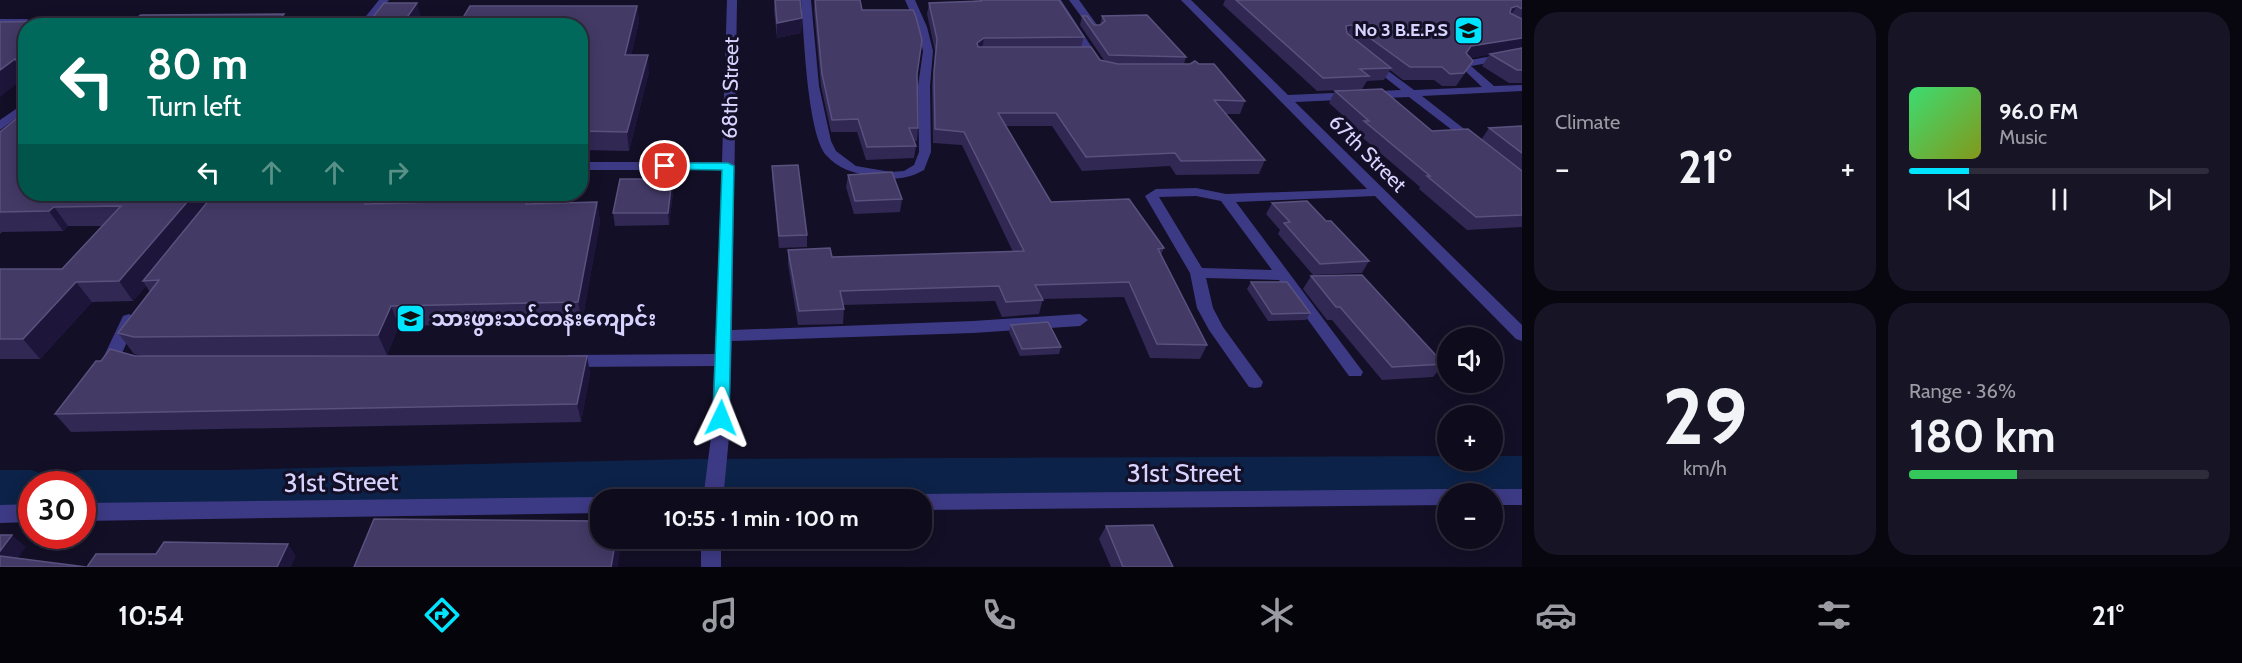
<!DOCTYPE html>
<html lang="en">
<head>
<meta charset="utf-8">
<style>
	:root { --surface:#0e0b1c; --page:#171425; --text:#f1f3f6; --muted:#9b9ba3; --line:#2e2b3b; --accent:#00e5ff }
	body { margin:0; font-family:Cabin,"Noto Sans Myanmar",sans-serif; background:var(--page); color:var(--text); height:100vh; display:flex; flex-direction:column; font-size:22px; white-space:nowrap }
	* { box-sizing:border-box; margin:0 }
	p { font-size:20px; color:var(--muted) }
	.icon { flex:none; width:33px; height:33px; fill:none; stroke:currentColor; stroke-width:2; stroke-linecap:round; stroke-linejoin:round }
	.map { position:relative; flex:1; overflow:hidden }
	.drawer { display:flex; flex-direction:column; gap:12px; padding:12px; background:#08060f; width:720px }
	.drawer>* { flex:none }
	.top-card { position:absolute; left:18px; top:18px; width:570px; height:183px; border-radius:24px; box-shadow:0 3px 15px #0003,0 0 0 2px var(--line); background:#00695c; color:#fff; overflow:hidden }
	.buttons { position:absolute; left:1437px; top:327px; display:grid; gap:12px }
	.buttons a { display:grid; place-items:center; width:66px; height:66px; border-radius:50%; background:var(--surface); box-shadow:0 3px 15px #0003,0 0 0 2px var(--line); font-size:30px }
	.speed { position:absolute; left:18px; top:471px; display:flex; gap:12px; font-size:30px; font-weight:700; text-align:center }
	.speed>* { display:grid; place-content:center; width:78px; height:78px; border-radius:50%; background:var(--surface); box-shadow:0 3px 15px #0003,0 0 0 2px var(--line); line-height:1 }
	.speed .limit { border:9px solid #d22; background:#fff; color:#111 }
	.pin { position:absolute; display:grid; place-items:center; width:51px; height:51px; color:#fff; margin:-26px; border:3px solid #fff; border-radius:50%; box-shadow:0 2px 6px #0007 }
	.me { position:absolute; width:66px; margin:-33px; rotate:2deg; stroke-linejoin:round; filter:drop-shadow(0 0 4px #0008) }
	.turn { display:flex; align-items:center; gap:21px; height:126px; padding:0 30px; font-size:27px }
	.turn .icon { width:78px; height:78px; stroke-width:2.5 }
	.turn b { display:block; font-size:42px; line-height:51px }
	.lanes { display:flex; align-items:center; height:57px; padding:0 30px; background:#0003; justify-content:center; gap:30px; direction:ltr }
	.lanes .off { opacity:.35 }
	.big { font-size:45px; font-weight:700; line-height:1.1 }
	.drawer .widget { flex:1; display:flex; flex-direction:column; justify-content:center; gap:9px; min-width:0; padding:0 21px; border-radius:24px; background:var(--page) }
	.drawer .dial { align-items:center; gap:0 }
	.dial b { font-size:78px; line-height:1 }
	.song { display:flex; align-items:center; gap:18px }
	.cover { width:72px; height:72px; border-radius:9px; background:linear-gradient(135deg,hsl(140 70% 55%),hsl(70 70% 35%)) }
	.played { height:6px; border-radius:3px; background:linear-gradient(90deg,var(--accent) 20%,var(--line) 20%) }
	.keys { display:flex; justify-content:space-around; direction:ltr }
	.heat { display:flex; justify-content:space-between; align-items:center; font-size:33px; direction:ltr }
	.charge { height:9px; border-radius:4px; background:linear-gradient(90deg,#34c759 36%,var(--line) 0) }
	.drawer .tiles { flex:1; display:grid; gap:12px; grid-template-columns:repeat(2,1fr) }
	.trip { position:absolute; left:590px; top:489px; width:342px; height:60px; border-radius:24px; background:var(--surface); box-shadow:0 3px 15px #0003,0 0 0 2px var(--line); font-weight:700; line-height:60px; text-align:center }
	.dock { display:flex; height:96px; justify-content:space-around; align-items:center; background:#06040b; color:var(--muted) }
	.dock .icon { width:42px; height:42px }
	.dock .active { color:var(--accent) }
	.dock b { font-size:27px; color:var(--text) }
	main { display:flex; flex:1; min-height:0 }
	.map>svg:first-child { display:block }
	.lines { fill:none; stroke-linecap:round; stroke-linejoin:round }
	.canal { fill:#0c2248; fill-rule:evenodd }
	.minor { fill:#3d3a85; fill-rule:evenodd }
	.wall { fill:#312854 }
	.shaded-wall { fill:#1d163a }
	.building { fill:#433a66; stroke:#5a527e; stroke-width:1.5 }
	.route { fill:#00e5ff; stroke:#0095a6; stroke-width:1.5 }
	.labels { text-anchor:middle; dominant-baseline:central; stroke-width:6; stroke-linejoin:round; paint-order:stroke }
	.far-poi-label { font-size:18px; font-weight:bold; fill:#d9d4ff; stroke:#130f26; text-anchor:end }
	.street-label { font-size:21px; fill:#d9d4ff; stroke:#130f26 }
	.poi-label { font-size:21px; font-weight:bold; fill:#d9d4ff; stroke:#130f26; text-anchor:start }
	.near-street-label { font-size:26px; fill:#d9d4ff; stroke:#130f26 }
</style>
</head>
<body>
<main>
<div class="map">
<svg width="1522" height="567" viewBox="0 0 1522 567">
	<rect width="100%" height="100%" fill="#130f26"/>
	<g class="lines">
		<path class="canal" d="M1448,456V460H1492V456H1522V492L692,495L221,508H82V484H62L66,476L82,470H221L692,459Z
			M0,470H32L48,476L52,484H32V508H0Z"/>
		<path class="minor" d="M379,0H389L369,26H358Z
			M727,0H737L732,330L973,321L1080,314L1088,320L1080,326L973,333L732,341L729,437L723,500H703L711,437L714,366L569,367L563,365L561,361L563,357L569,355L715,354L722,170H580V162H722Z
			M801,0H811L819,86L831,141L836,151L856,166L891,172L904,171L914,165L919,152L918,86L923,51L917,27L905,0H915L927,27L933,51L930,86L931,152L924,170C906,180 892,180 871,176C854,173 838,169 826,155C807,132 804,33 801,0Z
			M1051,0H1061L1102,63L1101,65H1093Z
			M1069,0H1079L1100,29L1098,31H1092Z
			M1181,0H1191L1288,95L1401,90L1368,64L1367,62L1372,59L1414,90L1482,87L1460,66L1464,61L1522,51V57L1471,66L1494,86L1522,85V91L1422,96L1477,139L1479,142L1473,146L1409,97L1295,102L1522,325V341L1516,339L1375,196L1236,202L1363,372L1361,376H1349L1279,280L1206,278L1213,308L1223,327L1263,382L1261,387L1255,388L1249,387L1209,330L1197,308L1190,273L1145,196L1156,189L1196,188L1226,194L1367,189ZM1196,196L1221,201L1272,270L1202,268L1159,197Z
			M320,17L342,26L319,23L266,24L261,21L266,18Z
			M0,19H27L32,22L27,25H0Z
			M26,102V111L0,130V120Z
			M129,314L137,320L122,353L132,356L134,360L132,364L126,366L106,360L104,356L123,316Z
			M1448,489L1456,494H1448V505L921,510V500H913L914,496L921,494Z
			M1492,489H1522V505H1492V494H1484Z
			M600,497L607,500H600V513L82,521V503Z
			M32,504V522L0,523V505Z
			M701,538H721V567H701Z"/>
	</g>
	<path class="wall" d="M775,0H800L802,18L801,33L777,38L774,10Z
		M815,0L862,10L917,75L918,128L917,141H914L916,146L914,158L866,160L857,132H831L821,86L814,10Z
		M975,0H1059L1084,37L1081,47L1100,60H1104L1080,25L1082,16L1094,25H1100L1102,16L1186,57L1184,64H1199L1245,101L1240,114H1225L1265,160L1259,174L1176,175L1170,166L1082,171L1052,126H1006L1051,202L1164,248L1161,255L1207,345L1200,359L1150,358L1124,297L1043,299L1039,314L1002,317L995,301L843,305L844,309L843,324L798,325L788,264V250L832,257L1013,252L962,145L933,143L932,86L935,51L927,14L929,3L975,1Z
		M1225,0H1522V83H1509L1482,66L1490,54L1470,58L1465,73L1456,86H1442L1434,80H1403L1390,70L1384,80L1367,81L1362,89L1317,91L1223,5Z
		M637,6L639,22L631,55L649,72L629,151L580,150V26Z
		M1335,91L1432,131L1481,140L1489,128L1522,126V227L1467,230L1419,189L1420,187L1357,133L1359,130L1329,103Z
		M0,132L26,194H389L384,203L438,202L443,194H541L538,203L597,202L600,222L582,322L399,326L387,355L313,356H587L590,374L581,422L71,432L55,414L101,361L135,356H143L134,354L118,333L150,292L146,286L133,301L92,302L40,359H0V269H62L102,226H68L63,231L2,232L0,234Z
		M772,166L807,235V247L779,248L772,177Z
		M848,175L902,199L900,212L854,214L846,187Z
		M672,179L673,192L669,225L615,226L613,213Z
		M1272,203L1326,221L1369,261L1362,273L1313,275L1278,234L1280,230L1266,214Z
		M1311,276L1444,364L1433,377L1382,380L1332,320H1327L1303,289Z
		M1251,282L1310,313L1306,320L1268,321L1247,289Z
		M1011,325L1061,347L1059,354L1020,356L1009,332Z
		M1106,526L1173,567H1111L1099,539Z"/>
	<path class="shaded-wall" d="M417,3L422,20L418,26H401Z
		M637,6L639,22L627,72L625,55Z
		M1517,6L1509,18L1511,8Z
		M284,14L289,26H274V25Z
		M802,18L801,33L777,38V23Z
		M1352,25L1345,37L1346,26Z
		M984,38L982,51L975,55L977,43Z
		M1522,38V49L1464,59L1466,53L1471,46Z
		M648,55L649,72L629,151L627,132Z
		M15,59L26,75V77L0,97V70Z
		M672,179L673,192L669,225L668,213Z
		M194,194H222L143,281L146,286L133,301L119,281Z
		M371,194H389L373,223L365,204Z
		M530,194H541L530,223L526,204Z
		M597,202L600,222L582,322L578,302Z
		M54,207L68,226L63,231L49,211Z
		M76,282L92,302L40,359L23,339Z
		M391,306L399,326L387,355L378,335Z
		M587,356L590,374L581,422L577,404Z
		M12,535L26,547L11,567L0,558V551Z
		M616,538L622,539L618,567H611Z
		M288,544L296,556L291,567H277Z"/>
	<path class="building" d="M775,0H800L802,18L777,23Z
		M815,0H860L862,10H913L916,17L922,40L917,74L918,128H909L916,146L867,147L858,119L832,120L822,74Z
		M980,0H1059L1084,37L984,38L977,43L978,47H1091L1100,60L1118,64H1190L1195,61L1199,64H1214L1245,101L1214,100L1265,160L1181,161L1175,153L1086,157L1056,113H998L1051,202L1129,199L1164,248L1158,249L1207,345L1157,344L1129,282L1035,285L1043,300L1006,302L999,286L840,291L844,309L799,311L788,250L830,248L832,257L1024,251L964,132L935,129L934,73L937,39L929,3L981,1Z
		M1236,0H1522V9L1517,6L1511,8L1510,13L1522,19V38L1471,46L1466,53L1473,61L1464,73L1450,74L1442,67H1410L1352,25L1346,26L1347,33L1391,68L1360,69L1369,76L1323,78Z
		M384,3H417L401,26H366Z
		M470,6H637L625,55H648L627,132L580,131V26H458Z
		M284,14L274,25H287L286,26H26V72L15,59L0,70V22L133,20L141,15Z
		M1147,15L1186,57L1109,55L1082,16H1087L1094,25H1100L1105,21L1102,16Z
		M1522,48V70H1517L1490,54Z
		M1382,89L1432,131L1468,129L1522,171V215L1476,217L1427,176H1430L1364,121H1369L1335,91Z
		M26,111V194H194L119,281L76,282L23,339H0V269H62L121,206L54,207L49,211L0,212V132Z
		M1522,126V153L1489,128Z
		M798,165L807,235L779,236L772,166Z
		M892,172L902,199L855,201L848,175Z
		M620,179H672L668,213H613Z
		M214,194H371L365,204L438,202L443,194H530L526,204L597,202L578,302L391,306L378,335L134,337L118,333L159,280L143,281Z
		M1307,201L1326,221H1331L1369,261L1320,264L1284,223L1290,222L1272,203Z
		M1362,275L1444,364L1392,367L1340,307H1336L1311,276Z
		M1251,282H1287L1310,313L1272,314Z
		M1048,322L1061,347L1022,349L1011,325Z
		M110,349L135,356H587L577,404L55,414L96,361H101Z
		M374,519L600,521V538H616L611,567H354Z
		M1153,525L1173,567H1123L1106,526Z
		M0,535H12L0,551Z
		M164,542L288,544L277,567H87L96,554H156Z
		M0,556L86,567H0Z"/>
	<path class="route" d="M661,163H728L734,166L729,418L721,424L713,418L722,170L665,169L661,168Z"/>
	<defs>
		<symbol id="school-square" viewBox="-11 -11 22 22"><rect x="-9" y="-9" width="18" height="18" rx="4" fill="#00e5ff" stroke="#130f26"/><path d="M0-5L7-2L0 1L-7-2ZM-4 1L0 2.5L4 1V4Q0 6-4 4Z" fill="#111"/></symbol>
	</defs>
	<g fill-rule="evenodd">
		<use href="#school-square" x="1452" y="14" width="33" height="33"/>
		<use href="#school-square" x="394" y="302" width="33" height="33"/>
	</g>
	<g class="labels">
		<g class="far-poi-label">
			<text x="1448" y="30">No 3 B.E.P.S</text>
		</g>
		<g class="street-label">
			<text transform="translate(730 88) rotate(-89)">68th Street</text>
			<text transform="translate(1368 153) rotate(45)">67th Street</text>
		</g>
		<g class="poi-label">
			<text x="431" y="318">သားဖွားသင်တန်းကျောင်း</text>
		</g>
		<g class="near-street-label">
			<text x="1184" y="473">31st Street</text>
			<text transform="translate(341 482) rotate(-1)">31st Street</text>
		</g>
	</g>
</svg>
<div class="buttons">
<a><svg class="icon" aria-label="sound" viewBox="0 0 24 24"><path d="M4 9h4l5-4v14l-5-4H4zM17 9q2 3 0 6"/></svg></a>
<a>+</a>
<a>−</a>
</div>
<div class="speed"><div class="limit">30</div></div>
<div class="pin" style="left:665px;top:166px;background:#d93025"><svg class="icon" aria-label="arrive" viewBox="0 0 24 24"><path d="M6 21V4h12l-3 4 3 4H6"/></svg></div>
<svg class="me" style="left:721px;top:418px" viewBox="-20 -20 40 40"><path d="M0-17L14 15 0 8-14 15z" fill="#00e5ff" stroke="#fff" stroke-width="4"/></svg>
<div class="trip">10:55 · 1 min · 100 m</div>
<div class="top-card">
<div class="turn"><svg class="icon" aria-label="left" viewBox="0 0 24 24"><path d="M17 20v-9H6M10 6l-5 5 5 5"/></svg><div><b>80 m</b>Turn left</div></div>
<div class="lanes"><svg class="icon" aria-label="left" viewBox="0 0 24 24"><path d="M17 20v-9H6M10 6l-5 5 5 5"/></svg><svg class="icon off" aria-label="ahead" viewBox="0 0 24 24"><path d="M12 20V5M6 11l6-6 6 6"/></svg><svg class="icon off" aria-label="ahead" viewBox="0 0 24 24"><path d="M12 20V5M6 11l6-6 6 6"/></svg><svg class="icon off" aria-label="right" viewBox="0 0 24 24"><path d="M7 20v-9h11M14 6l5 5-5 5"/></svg></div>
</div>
</div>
<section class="drawer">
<div class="tiles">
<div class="widget"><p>Climate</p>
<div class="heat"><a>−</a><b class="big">21°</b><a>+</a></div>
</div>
<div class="widget">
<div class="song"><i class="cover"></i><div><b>96.0 FM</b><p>Music</p></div></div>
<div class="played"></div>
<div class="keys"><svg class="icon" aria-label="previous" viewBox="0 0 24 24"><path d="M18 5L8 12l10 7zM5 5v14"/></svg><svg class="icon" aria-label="pause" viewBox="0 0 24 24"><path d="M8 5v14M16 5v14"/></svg><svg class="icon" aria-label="next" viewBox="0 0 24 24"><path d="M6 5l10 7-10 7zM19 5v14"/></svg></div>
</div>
<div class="widget dial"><b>29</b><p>km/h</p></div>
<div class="widget"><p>Range · 36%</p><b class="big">180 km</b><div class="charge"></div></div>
</div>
</section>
</main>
<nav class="dock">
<b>10:54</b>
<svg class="icon active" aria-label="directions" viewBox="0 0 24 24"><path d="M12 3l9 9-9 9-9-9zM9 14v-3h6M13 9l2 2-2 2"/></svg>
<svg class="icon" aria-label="music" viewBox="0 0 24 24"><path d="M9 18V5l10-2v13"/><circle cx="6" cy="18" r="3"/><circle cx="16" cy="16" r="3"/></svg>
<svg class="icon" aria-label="phone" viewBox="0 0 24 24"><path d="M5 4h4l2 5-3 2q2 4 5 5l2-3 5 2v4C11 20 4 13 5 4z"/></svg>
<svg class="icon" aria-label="climate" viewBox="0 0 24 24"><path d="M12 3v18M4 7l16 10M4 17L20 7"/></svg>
<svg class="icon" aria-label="car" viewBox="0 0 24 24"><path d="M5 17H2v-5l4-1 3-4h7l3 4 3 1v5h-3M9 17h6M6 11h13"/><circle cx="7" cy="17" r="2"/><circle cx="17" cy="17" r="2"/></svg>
<svg class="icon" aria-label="filters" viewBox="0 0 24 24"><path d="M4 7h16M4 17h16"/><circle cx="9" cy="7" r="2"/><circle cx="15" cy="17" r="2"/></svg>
<b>21°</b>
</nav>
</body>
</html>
